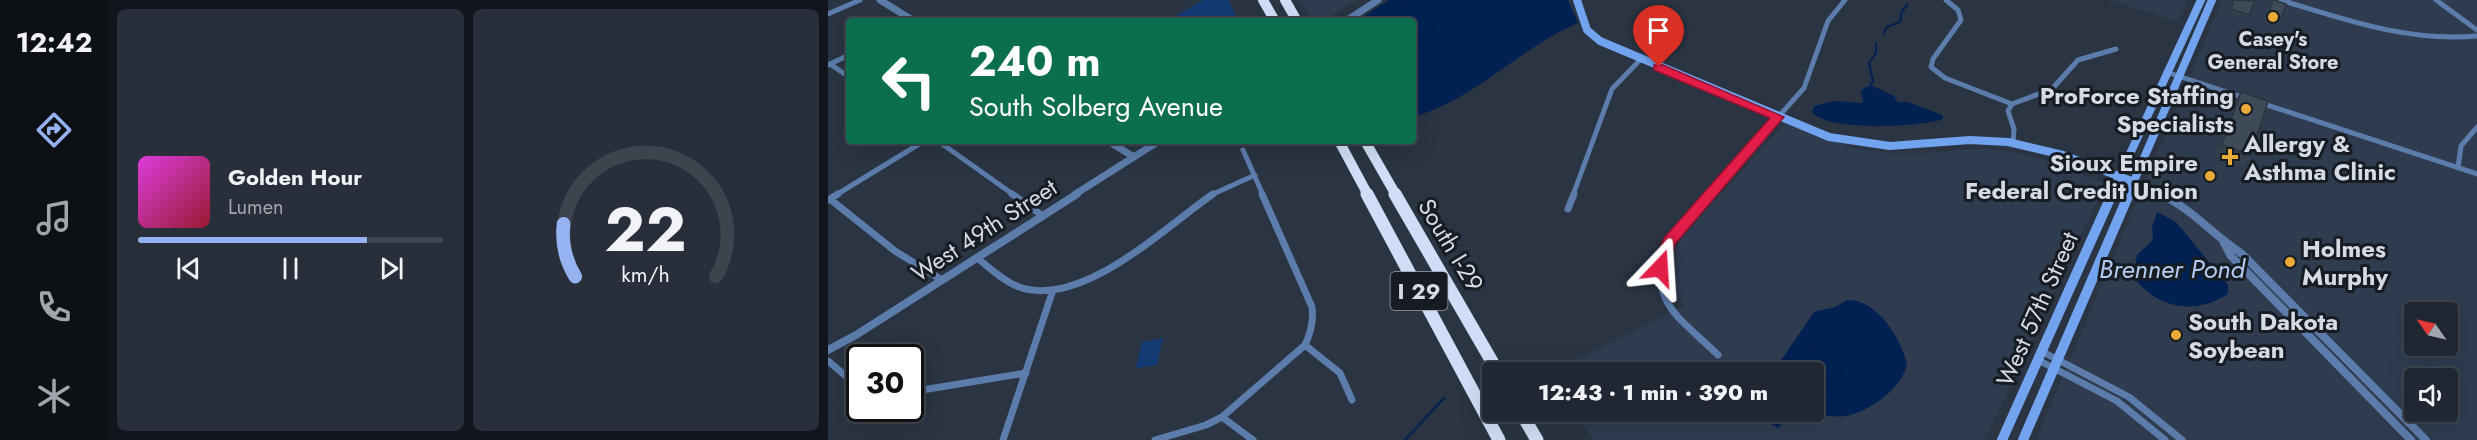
<!DOCTYPE html>
<html lang="en">
<head>
<meta charset="utf-8">
<style>
	:root { --surface:#202732; --page:#282f3a; --text:#f1f3f6; --muted:#a2a5ac; --line:#3d444d; --accent:#95b2f1 }
	body { margin:0; font-family:Jost,sans-serif; background:var(--page); color:var(--text); height:100vh; display:flex; flex-direction:column; font-size:22px; white-space:nowrap }
	* { box-sizing:border-box; margin:0 }
	p { font-size:20px; color:var(--muted) }
	.icon { flex:none; width:33px; height:33px; fill:none; stroke:currentColor; stroke-width:2; stroke-linecap:round; stroke-linejoin:round }
	.map { position:relative; flex:1; overflow:hidden }
	.side { display:flex; flex-direction:column; gap:9px; padding:9px; background:#12151c; width:720px }
	.side>* { flex:none }
	.guide { position:absolute; left:18px; top:18px; width:570px; height:126px; border-radius:6px; box-shadow:0 6px 24px #0002,0 0 0 2px var(--line); background:#0b6e4f; color:#fff; overflow:hidden }
	.needle { width:39px; rotate:304deg }
	.buttons { position:absolute; left:1576px; top:302px; display:grid; gap:12px }
	.buttons a { display:grid; place-items:center; width:54px; height:54px; border-radius:6px; background:var(--surface); box-shadow:0 6px 24px #0002,0 0 0 2px var(--line); font-size:30px }
	.speed { position:absolute; left:18px; top:344px; display:flex; gap:12px; font-size:30px; font-weight:700; text-align:center }
	.speed>* { display:grid; place-content:center; width:78px; height:78px; border-radius:50%; background:var(--surface); box-shadow:0 6px 24px #0002,0 0 0 2px var(--line); line-height:1 }
	.speed .limit { border:3px solid #111; border-radius:9px; background:#fff; color:#111 }
	.pin { position:absolute; display:grid; place-items:center; width:51px; height:51px; color:#fff; margin:-62px -26px; border-radius:50% 50% 50% 0; rotate:-45deg; box-shadow:0 0 6px #0007 }
	.pin .icon { rotate:45deg }
	.me { position:absolute; width:66px; margin:-33px; rotate:20deg; stroke-linejoin:round; filter:drop-shadow(0 0 4px #0008) }
	.turn { display:flex; align-items:center; gap:21px; height:126px; padding:0 24px; font-size:27px }
	.turn .icon { width:78px; height:78px; stroke-width:2.5 }
	.turn b { display:block; font-size:42px; line-height:51px }
	.side .widget { flex:1; display:flex; flex-direction:column; justify-content:center; gap:9px; min-width:0; padding:0 21px; border-radius:9px; background:var(--page) }
	.side .dial { align-items:center; gap:0 }
	.dial svg { height:156px; overflow:visible; fill:none; stroke:var(--line); stroke-width:7; stroke-linecap:round; text-anchor:middle }
	.dial text { fill:var(--text); stroke:none }
	.song { display:flex; align-items:center; gap:18px }
	.cover { width:72px; height:72px; border-radius:9px; background:linear-gradient(135deg,hsl(300 70% 55%),hsl(350 70% 35%)) }
	.played { height:6px; border-radius:3px; background:linear-gradient(90deg,var(--accent) 75%,var(--line) 75%) }
	.keys { display:flex; justify-content:space-around; direction:ltr }
	.side .tiles { flex:1; display:grid; gap:9px; grid-template-columns:repeat(2,1fr) }
	.trip { position:absolute; left:654px; top:362px; width:342px; height:60px; border-radius:6px; background:var(--surface); box-shadow:0 6px 24px #0002,0 0 0 2px var(--line); font-weight:800; line-height:60px; text-align:center }
	main { display:flex; flex:1; min-height:0 }
	.dock { display:flex; flex-direction:column; width:108px; justify-content:space-around; align-items:center; background:#0d1014; color:var(--muted) }
	.dock .icon { width:42px; height:42px }
	.dock .active { color:var(--accent) }
	.dock b { font-size:27px; color:var(--text) }
	.map>svg:first-child { display:block }
	.built { fill:#2f3c50; fill-rule:evenodd }
	.green { fill:#153b75 }
	.water { fill:#002152 }
	.lines { fill:none; stroke-linecap:round; stroke-linejoin:round }
	.stream { stroke:#002152; stroke-width:2 }
	.minor-far1 { stroke:#5c7cab; stroke-width:5 }
	.minor { stroke:#5c7cab; stroke-width:7 }
	.tertiary-far1 { stroke:#5c7cab; stroke-width:7 }
	.tertiary { stroke:#5c7cab; stroke-width:8 }
	.secondary-far1 { stroke:#71a3ef; stroke-width:8 }
	.secondary { stroke:#71a3ef; stroke-width:10 }
	.motorway-far1 { stroke:#cfdef6; stroke-width:10 }
	.motorway { stroke:#cfdef6; stroke-width:13 }
	.wall { fill:#36404d }
	.building { fill:#3f4a59; stroke:#2c343e; stroke-width:1.5 }
	.route { fill:#e11d48; stroke:#92132f; stroke-width:1.5 }
	.poi-dot { fill:#e9ab38; stroke:#171b22; stroke-width:2 }
	.labels { text-anchor:middle; dominant-baseline:central; stroke-width:6; stroke-linejoin:round; paint-order:stroke }
	.far-poi-label { font-size:20px; font-weight:bold; fill:#d5dbe5; stroke:#171b22 }
	.shield { fill:#171b22; stroke:#9ca1aa; stroke-width:1.5 }
	.shield-label { font-size:22px; font-weight:bold; fill:#d5dbe5 }
	.poi-label { font-size:24px; font-weight:bold; fill:#d5dbe5; stroke:#171b22; text-anchor:start }
	.street-label { font-size:24px; fill:#d5dbe5; stroke:#171b22 }
	.water-label { font-size:26px; font-style:italic; fill:#b2cbf2; stroke:#171b22 }
</style>
</head>
<body>
<main>
<nav class="dock">
<b>12:42</b>
<svg class="icon active" aria-label="directions" viewBox="0 0 24 24"><path d="M12 3l9 9-9 9-9-9zM9 14v-3h6M13 9l2 2-2 2"/></svg>
<svg class="icon" aria-label="music" viewBox="0 0 24 24"><path d="M9 18V5l10-2v13"/><circle cx="6" cy="18" r="3"/><circle cx="16" cy="16" r="3"/></svg>
<svg class="icon" aria-label="phone" viewBox="0 0 24 24"><path d="M5 4h4l2 5-3 2q2 4 5 5l2-3 5 2v4C11 20 4 13 5 4z"/></svg>
<svg class="icon" aria-label="climate" viewBox="0 0 24 24"><path d="M12 3v18M4 7l16 10M4 17L20 7"/></svg>
</nav>
<section class="side">
<div class="tiles">
<div class="widget">
<div class="song"><i class="cover"></i><div><b>Golden Hour</b><p>Lumen</p></div></div>
<div class="played"></div>
<div class="keys"><svg class="icon" aria-label="previous" viewBox="0 0 24 24"><path d="M18 5L8 12l10 7zM5 5v14"/></svg><svg class="icon" aria-label="pause" viewBox="0 0 24 24"><path d="M8 5v14M16 5v14"/></svg><svg class="icon" aria-label="next" viewBox="0 0 24 24"><path d="M6 5l10 7-10 7zM19 5v14"/></svg></div>
</div>
<div class="widget dial"><svg viewBox="0 0 100 80">
<path d="M14 69A42 42 0 1 1 86 69"/>
<path d="M14 69A42 42 0 0 1 8 42" stroke="#95b2f1"/>
<text x="50" y="56" font-size="32" font-weight="700">22</text>
<text x="50" y="72" font-size="11">km/h</text>
</svg></div>
</div>
</section>
<div class="map">
<svg width="1649" height="440" viewBox="0 0 1649 440">
	<rect width="100%" height="100%" fill="#2a3442"/>
	<path class="built" d="M471,0H529L495,21H485Z
		M1279,0H1360L1349,21Z
		M1394,0H1649V440H1208ZM1587,312H1620V345H1587ZM1587,378H1620V411H1587Z
		M958,122L1029,149L1064,153H1101L1148,148L1186,152L1220,161L1278,184L1157,440H765L748,411H986V372L725,371L856,306L844,285L840,271L848,249L857,234Z"/>
	<path class="green" d="M376,0H400L411,21H338Z
		M335,338L329,365L308,368L314,342Z"/>
	<path class="water" d="M561,0H740L750,23C691,48 648,99 585,117V21H529Z
		M1045,86L1066,96L1070,102H1080L1114,115L1115,119C1094,127 998,132 984,112L986,106L1007,101L1035,103L1033,91L1038,87Z
		M1329,212L1348,222L1400,285V294C1365,316 1330,308 1305,277L1309,255L1325,240L1324,227Z
		M1019,300C1048,298 1073,338 1079,364C1075,388 1041,412 1018,416C988,420 976,400 950,428L920,411H986V372H945L986,312L1007,307Z"/>
	<g class="lines">
		<path class="stream" d="M1055,34L1059,27L1072,22L1074,11L1080,4
			M1042,86L1045,81L1041,63L1048,53V43
			M577,440L616,398"/>
		<path class="minor-far1" d="M1118,0L1130,10L1133,20L1105,59L1103,67L1117,78L1184,104
			M1453,0C1518,20 1580,42 1649,36
			M1608,0L1649,30
			M0,14L32,0
			M2,64L21,77
			M0,65L21,55
			M1338,72L1417,98
			M1433,103L1649,174
			M1184,104L1224,89L1250,60L1288,49
			M1184,104L1180,111L1186,129L1185,143
			M110,141L186,195
			M415,150L435,195
			M1630,168L1633,146L1649,127
			M8,195L96,141
			M383,195L427,175
			M745,195L784,89L812,60
			M881,195L976,88L1000,21L1017,0"/>
		<path class="minor" d="M184,194L215,216
			M882,194C851,229 808,270 850,317C862,330 877,342 890,355
			M2,199L67,251L114,280
			M0,200L10,194
			M740,209L746,194
			M149,258C162,268 175,281 191,287C254,309 337,227 385,194
			M477,345L512,373L524,400
			M1213,351L1301,397L1354,440
			M1210,360L1289,401L1337,440
			M0,361L32,388
			M82,392L198,373
			M394,417L425,440
			M175,440L225,290
			M327,440L378,425L394,417L477,345C483,332 486,321 484,307L434,194"/>
		<path class="tertiary-far1" d="M52,0L86,21
			M518,21L550,0
			M280,141L306,157
			M1306,182L1335,195
			M246,195L331,141"/>
		<path class="tertiary" d="M1332,194C1366,210 1382,233 1413,253L1598,440
			M1396,243L1403,256L1583,440
			M0,350L28,335L249,194"/>
		<path class="secondary-far1" d="M749,0L759,30L772,41L1001,137L1062,146L1142,140L1180,142L1235,155L1306,182
			M1283,195L1373,0
			M1300,195L1384,0"/>
		<path class="secondary" d="M1174,440L1284,194
			M1195,440L1301,194"/>
		<path class="motorway-far1" d="M435,0L447,21
			M457,0L469,21
			M511,141L540,195
			M537,141L568,195"/>
		<path class="motorway" d="M539,194L671,440
			M567,194L670,372
			M692,411L709,440"/>
	</g>
	<path class="wall" d="M1406,0L1421,15L1420,17L1401,12Z
		M1445,0L1453,18L1448,26L1436,22L1441,8Z
		M1413,92L1423,155L1416,166L1388,156L1407,102Z"/>
	<path class="building" d="M1406,0L1427,1L1421,15L1403,9Z
		M1445,0L1458,4L1453,18L1441,14Z
		M1413,92L1440,101L1423,155L1394,145Z"/>
	<path class="route" d="M826,65H835L956,117L847,244L839,268L832,274L825,268L836,238L942,118L826,70Z"/>
	<g class="poi-dot">
		<circle cx="1445" cy="17" r="6"/>
		<circle cx="1418" cy="109" r="6"/>
		<path d="M1399 148h6v6h6v6h-6v6h-6v-6h-6v-6h6z"/>
		<circle cx="1382" cy="176" r="6"/>
		<circle cx="1462" cy="262" r="6"/>
		<circle cx="1348" cy="335" r="6"/>
	</g>
	<g class="labels">
		<g class="far-poi-label">
			<text x="1445" y="39">Casey's<tspan x="1445" dy="23">General Store</tspan></text>
		</g>
		<rect class="shield" x="562.5" y="272" width="57" height="38" rx="4.5"/>
		<g class="shield-label">
			<text x="591" y="291">I 29</text>
		</g>
		<g class="poi-label">
			<text x="1406" y="95" text-anchor="end">ProForce Staffing<tspan x="1406" dy="28">Specialists</tspan></text>
			<text x="1416" y="143">Allergy &amp;<tspan x="1416" dy="28">Asthma Clinic</tspan></text>
			<text x="1370" y="162" text-anchor="end">Sioux Empire<tspan x="1370" dy="28">Federal Credit Union</tspan></text>
			<text x="1474" y="248">Holmes<tspan x="1474" dy="28">Murphy</tspan></text>
			<text x="1360" y="321">South Dakota<tspan x="1360" dy="28">Soybean</tspan></text>
		</g>
		<g class="street-label">
			<text transform="translate(156 230) rotate(-33)">West 49th Street</text>
			<text transform="translate(623 245) rotate(59)">South I-29</text>
			<text transform="translate(1209 309) rotate(-66)">West 57th Street</text>
		</g>
		<g class="water-label">
			<text x="1344" y="269">Brenner Pond</text>
		</g>
	</g>
</svg>
<div class="buttons">
<a><svg class="needle" viewBox="-14 -14 28 28"><path d="M0-13l5 13h-10z" fill="#e53935"/><path d="M0 13l5-13h-10z" fill="#a2a5ac"/></svg></a>
<a><svg class="icon" aria-label="sound" viewBox="0 0 24 24"><path d="M4 9h4l5-4v14l-5-4H4zM17 9q2 3 0 6"/></svg></a>
</div>
<div class="speed"><div class="limit">30</div></div>
<div class="pin" style="left:831px;top:67px;background:#d93025"><svg class="icon" aria-label="arrive" viewBox="0 0 24 24"><path d="M6 21V4h12l-3 4 3 4H6"/></svg></div>
<svg class="me" style="left:832px;top:268px" viewBox="-20 -20 40 40"><path d="M0-17L14 15 0 8-14 15z" fill="#e11d48" stroke="#fff" stroke-width="4"/></svg>
<div class="trip">12:43 · 1 min · 390 m</div>
<div class="guide">
<div class="turn"><svg class="icon" aria-label="left" viewBox="0 0 24 24"><path d="M17 20v-9H6M10 6l-5 5 5 5"/></svg><div><b>240 m</b>South Solberg Avenue</div></div>
</div>
</div>
</main>
</body>
</html>
